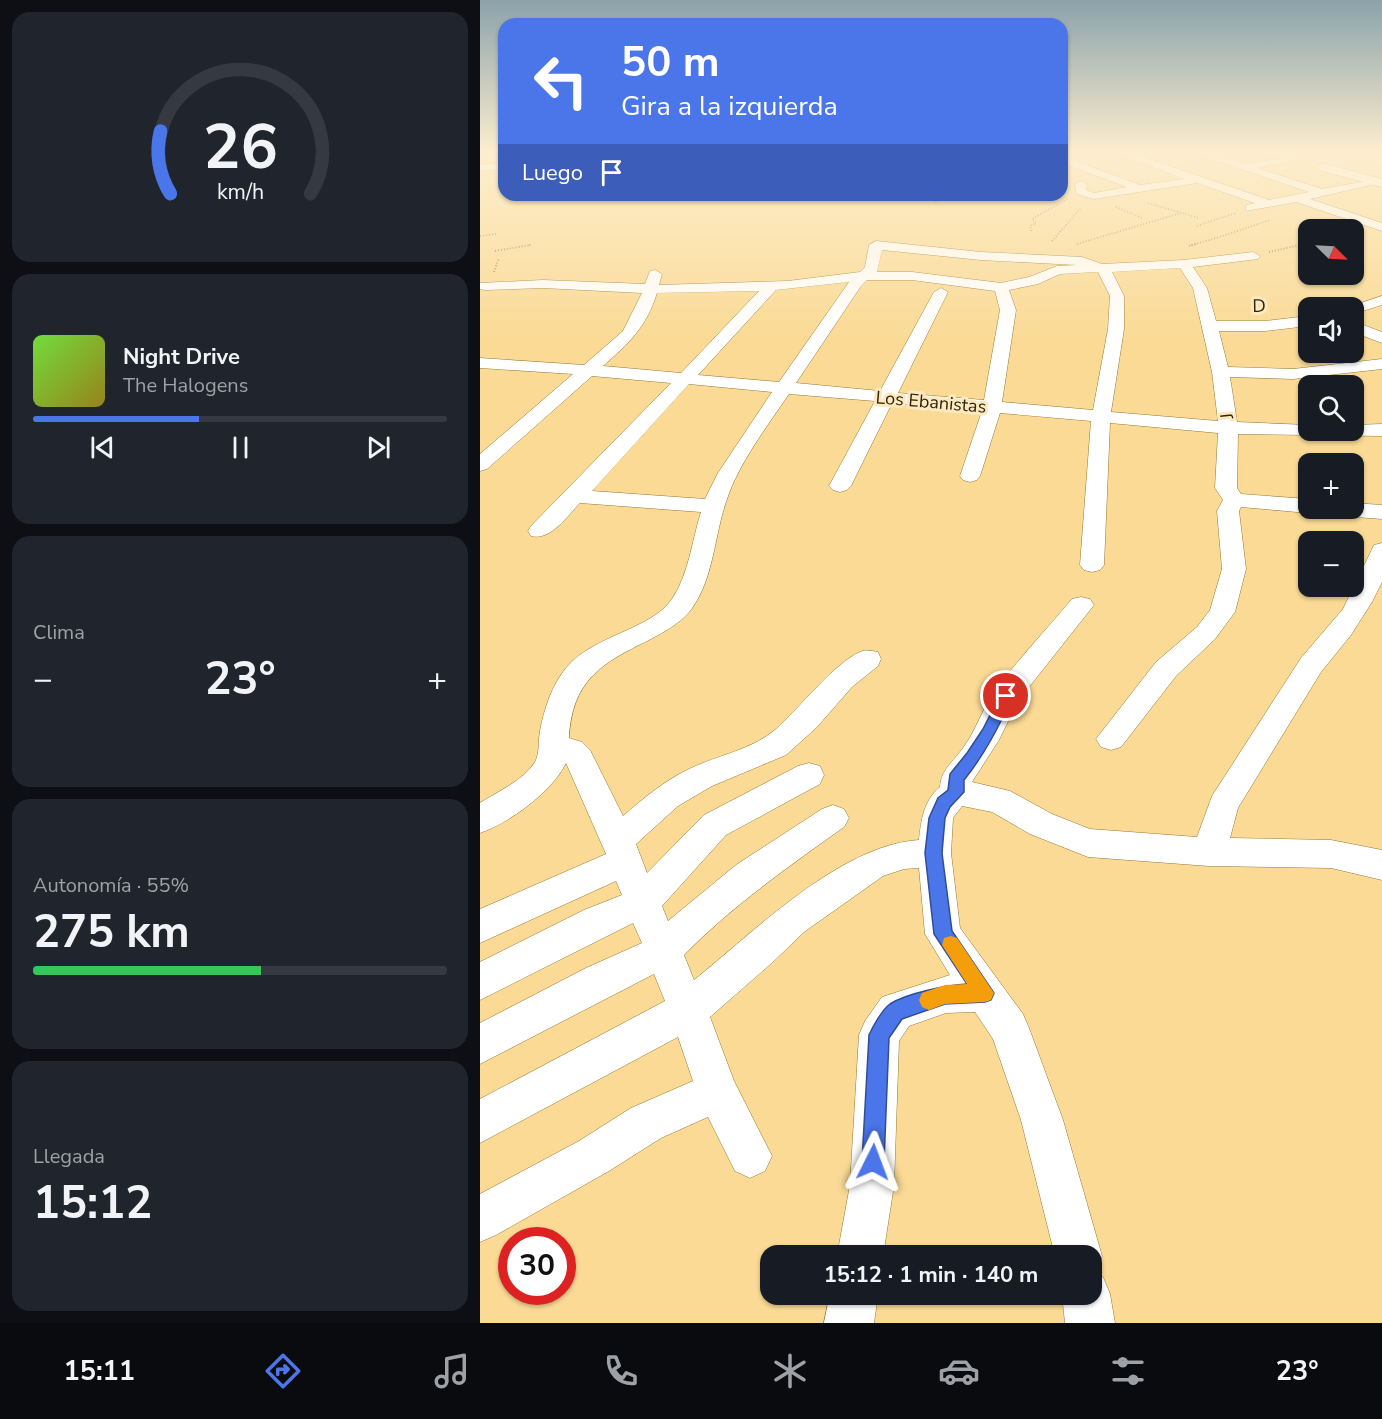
<!DOCTYPE html>
<html lang="es">
<head>
<meta charset="utf-8">
<style>
	:root { --surface:#171b24; --page:#20242c; --text:#f1f3f6; --muted:#9ea1a6; --line:#363941; --accent:#4b76e9 }
	body { margin:0; font-family:"Nunito Sans",sans-serif; background:var(--page); color:var(--text); height:100vh; display:flex; flex-direction:column; font-size:22px; white-space:nowrap }
	* { box-sizing:border-box; margin:0 }
	p { font-size:20px; color:var(--muted) }
	.icon { flex:none; width:33px; height:33px; fill:none; stroke:currentColor; stroke-width:2; stroke-linecap:round; stroke-linejoin:round }
	.map { position:relative; flex:1; overflow:hidden }
	.side { display:flex; flex-direction:column; gap:12px; padding:12px; background:#0d0f14; width:480px }
	.side>* { flex:none }
	.hud { position:absolute; left:18px; top:18px; width:570px; height:183px; border-radius:18px; box-shadow:0 2px 4px #0004; background:#4b76e9; color:#fff; overflow:hidden }
	.needle { width:39px; rotate:114deg }
	.buttons { position:absolute; left:818px; top:219px; display:grid; gap:12px }
	.buttons a { display:grid; place-items:center; width:66px; height:66px; border-radius:12px; background:var(--surface); box-shadow:0 2px 4px #0004; font-size:30px }
	.speed { position:absolute; left:18px; top:1227px; display:flex; gap:12px; font-size:30px; font-weight:700; text-align:center }
	.speed>* { display:grid; place-content:center; width:78px; height:78px; border-radius:50%; background:var(--surface); box-shadow:0 2px 4px #0004; line-height:1 }
	.speed .limit { border:9px solid #d22; background:#fff; color:#111 }
	.pin { position:absolute; display:grid; place-items:center; width:51px; height:51px; color:#fff; margin:-26px; border:3px solid #fff; border-radius:50%; box-shadow:0 2px 6px #0007 }
	.me { position:absolute; width:66px; margin:-33px; rotate:3deg; stroke-linejoin:round; filter:drop-shadow(0 0 4px #0008) }
	.turn { display:flex; align-items:center; gap:21px; height:126px; padding:0 24px; font-size:27px }
	.turn .icon { width:78px; height:78px; stroke-width:2.5 }
	.turn b { display:block; font-size:42px; line-height:51px }
	.then { display:flex; align-items:center; height:57px; padding:0 24px; background:#0003; gap:12px; font-size:22px }
	.big { font-size:45px; font-weight:700; line-height:1.1 }
	.side .card { flex:1; display:flex; flex-direction:column; justify-content:center; gap:9px; min-width:0; padding:0 21px; border-radius:18px; background:var(--page) }
	.side .dial { align-items:center; gap:0 }
	.dial svg { height:156px; overflow:visible; fill:none; stroke:var(--line); stroke-width:7; stroke-linecap:round; text-anchor:middle }
	.dial text { fill:var(--text); stroke:none }
	.song { display:flex; align-items:center; gap:18px }
	.cover { width:72px; height:72px; border-radius:9px; background:linear-gradient(135deg,hsl(100 70% 55%),hsl(50 70% 35%)) }
	.played { height:6px; border-radius:3px; background:linear-gradient(90deg,var(--accent) 40%,var(--line) 40%) }
	.keys { display:flex; justify-content:space-around; direction:ltr }
	.heat { display:flex; justify-content:space-between; align-items:center; font-size:33px; direction:ltr }
	.charge { height:9px; border-radius:4px; background:linear-gradient(90deg,#34c759 55%,var(--line) 0) }
	.trip { position:absolute; left:280px; top:1245px; width:342px; height:60px; border-radius:18px; background:var(--surface); box-shadow:0 2px 4px #0004; font-weight:700; line-height:60px; text-align:center }
	.tabs { display:flex; height:96px; justify-content:space-around; align-items:center; background:#090b0e; color:var(--muted) }
	.tabs .icon { width:42px; height:42px }
	.tabs .current { color:var(--accent) }
	.tabs b { font-size:27px; color:var(--text) }
	main { display:flex; flex:1; min-height:0 }
	.map>svg:first-child { display:block }
	.lines { fill:none; stroke-linecap:round; stroke-linejoin:round }
	.minor-casing { stroke:#967934; stroke-width:1 }
	.tertiary-casing { stroke:#967934; stroke-width:1 }
	.path-far1 { stroke:#9c8653; stroke-width:1.5; stroke-dasharray:1 2; stroke-linecap:butt }
	.path { stroke:#9c8653; stroke-width:2; stroke-dasharray:1 2; stroke-linecap:butt }
	.minor { fill:#fff; fill-rule:evenodd }
	.tertiary { fill:#fff; fill-rule:evenodd }
	.route { fill:#4b76e9; stroke:#314d97; stroke-width:1.5 }
	.slow { fill:#f59e0b }
	.labels { text-anchor:middle; dominant-baseline:central; stroke-width:6; stroke-linejoin:round; paint-order:stroke }
	.far-street-label { font-size:18px; fill:#302406; stroke:#fce9c1 }
</style>
</head>
<body>
<main>
<section class="side">
<div class="card dial"><svg viewBox="0 0 100 80">
<path d="M14 69A42 42 0 1 1 86 69"/>
<path d="M14 69A42 42 0 0 1 9 37" stroke="#4b76e9"/>
<text x="50" y="56" font-size="32" font-weight="700">26</text>
<text x="50" y="72" font-size="11">km/h</text>
</svg></div>
<div class="card">
<div class="song"><i class="cover"></i><div><b>Night Drive</b><p>The Halogens</p></div></div>
<div class="played"></div>
<div class="keys"><svg class="icon" aria-label="previous" viewBox="0 0 24 24"><path d="M18 5L8 12l10 7zM5 5v14"/></svg><svg class="icon" aria-label="pause" viewBox="0 0 24 24"><path d="M8 5v14M16 5v14"/></svg><svg class="icon" aria-label="next" viewBox="0 0 24 24"><path d="M6 5l10 7-10 7zM19 5v14"/></svg></div>
</div>
<div class="card"><p>Clima</p>
<div class="heat"><a>−</a><b class="big">23°</b><a>+</a></div>
</div>
<div class="card"><p>Autonomía · 55%</p><b class="big">275 km</b><div class="charge"></div></div>
<div class="card"><p>Llegada</p><b class="big">15:12</b></div>
</section>
<div class="map">
<svg width="902" height="1323" viewBox="0 0 902 1323">
	<rect width="100%" height="100%" fill="#fada95"/>
	<g class="lines">
		<defs>
			<path id="minor" d="M636,153H652L789,200L829,192L713,153H730L765,164L817,156V160L777,168L842,189L899,179V183L830,199L902,223V231L816,202L766,211V205L775,203L717,183L614,199L596,194L595,184L601,181L607,184L606,190L614,193L647,187L582,163V156L660,185L704,179Z
				M24,162V168L0,171V165Z
				M396,241L501,252L602,257L622,264L704,260L773,252L780,256L778,259L713,267L727,288L736,321H785L828,316V326L785,331H739L748,367L813,369L902,359V369L813,379L750,377L757,422L828,425V430H873V425L902,424V436L758,434L757,488L761,494L828,499V508H837L828,513L761,507L759,511L766,569L755,612L735,639L696,676L641,747L631,750L621,747L616,739L676,662L717,627L730,610L742,569L737,511L743,500L735,488L738,433L630,423L624,565L620,570L612,572L604,570L600,565L611,421L520,413L500,476L497,480L490,482L483,480L480,476L502,411L412,403L371,486L367,490L360,492L353,490L349,486L395,401L309,394C288,425 259,463 247,499C234,535 234,580 210,611C199,624 184,632 169,640C122,663 92,680 89,738L102,742L110,750L143,816C164,798 184,781 209,769C238,755 272,750 296,729C320,708 353,664 380,652C387,649 391,651 398,652L401,659L398,666L372,687L336,728L306,755L232,786L198,806L156,844L167,873L224,815L318,766L329,763L340,766L344,775L340,784L246,835L182,906L188,921L256,865L342,809L353,805L364,809L369,818L364,827C308,867 252,906 204,955L214,980C274,932 360,845 439,840C441,820 444,800 460,787C461,769 474,761 483,748C497,729 503,706 517,688C540,657 567,629 592,599L601,597L610,599L614,605L538,701L519,740L492,782L530,791L572,814L610,829L717,837L732,796L821,658L863,609L894,545L902,543V582L892,602L871,635L841,672L758,808L750,838L851,840L902,850V880L851,868L729,866L608,857L550,834L512,812L482,806L473,818L471,853L480,928L543,1014L549,1028L583,1120L622,1256L614,1273L623,1277L630,1294L635,1323H585L582,1294H612V1256H575L541,1120L513,1039L495,1012L466,1013L429,1026L419,1041L414,1185L403,1256H357L370,1185L379,1035L385,1021L402,997L470,975L445,934L439,868L424,869L403,876L324,932L295,960L230,1017L254,1081L292,1156L285,1171L270,1178L255,1171L228,1117L181,1138L129,1171L16,1235L0,1242V1194L99,1141L151,1108L213,1081L198,1037L0,1143V1099L185,1001L174,974L0,1064V1023L106,968L162,943L153,923L0,1000V962L104,910L142,895L136,881L0,943V909L126,854L86,763C72,792 29,823 0,833V803C18,791 43,781 55,762C60,753 58,741 60,731C64,709 72,685 86,668C113,635 171,630 192,599C209,574 212,540 221,512L100,503C87,516 71,541 51,536L48,531L51,526L191,383L112,376L7,469L0,471V454L93,374L0,368V358L104,365L143,331L162,293L63,288L5,290L0,289V283L63,280L165,284L170,271L175,270L182,274L179,285L308,281L380,272L385,267L389,245ZM402,250L501,260L597,265L577,266L549,277L521,283L432,272H397ZM700,268L713,288L732,372L738,421L631,412L644,329V296L632,272ZM618,272L630,296L628,329L613,410L522,402L536,310L529,290L558,284L580,274ZM387,280H432L515,291L520,310L504,400L418,393L468,292L461,288L454,292L400,391L316,383L381,286ZM369,282L299,382L218,375L296,290ZM279,291L201,373L123,366C149,343 166,328 177,293ZM209,384L292,392L238,473L225,499L112,491Z
				M902,296V305L873,314V308H866Z
				M873,321L902,332V343L873,332Z
				M873,503L902,505V519L852,515L844,513L841,508H873Z
				M350,1294H398L394,1323H344Z"/>
			<path id="tertiary" d="M843,163L902,179V187L838,170L837,167Z"/>
		</defs>
		<use href="#minor" class="minor-casing"/>
		<use href="#tertiary" class="tertiary-casing"/>
		<path class="path-far1" d="M454,202L488,195
			M668,203L719,218
			M636,207L662,218
			M717,226L756,213
			M551,231L550,226L556,223L552,219L589,198
			M0,236L17,234
			M572,241L601,208
			M597,244L701,213
			M49,245H51
			M711,245C739,238 763,229 790,220
			M818,245L828,243"/>
		<path class="path" d="M709,246L717,244
			M15,251L51,245
			M789,252L824,244
			M14,272L19,258"/>
		<use href="#minor" class="minor"/>
		<use href="#tertiary" class="tertiary"/>
	</g>
	<linearGradient id="sky" x2="0" y2="1"><stop stop-color="#8ba2aa"/><stop offset="0.45" stop-color="#fdeecf"/><stop offset="1" stop-color="#fdeecf" stop-opacity="0"/></linearGradient>
	<rect width="902" height="339" fill="url(#sky)"/>
	<path class="route" d="M526,691L533,696C519,726 505,754 484,780V792L470,807L465,818L462,853L472,931L514,993L511,1000L505,1002L465,1004L422,1019L409,1038L404,1162L401,1169L393,1173L385,1169L382,1162L389,1035C393,1026 402,1010 410,1004C427,993 468,985 487,984L454,934L445,853L449,818L458,798L468,790L470,774L487,753L503,729L521,693Z"/>
	<path class="slow" d="M471,936L477,938L514,993L511,1000L505,1002L465,1004L449,1010L442,1007L439,1000L442,993L465,985L487,984L462,945L464,938Z"/>
	<g class="labels">
		<g class="far-street-label">
			<text transform="translate(779 306) rotate(-1)">D</text>
			<text transform="translate(451 402) rotate(5)">Los Ebanistas</text>
			<text transform="translate(747 416) rotate(-97)">J</text>
		</g>
	</g>
</svg>
<div class="buttons">
<a><svg class="needle" viewBox="-14 -14 28 28"><path d="M0-13l5 13h-10z" fill="#e53935"/><path d="M0 13l5-13h-10z" fill="#9ea1a6"/></svg></a>
<a><svg class="icon" aria-label="sound" viewBox="0 0 24 24"><path d="M4 9h4l5-4v14l-5-4H4zM17 9q2 3 0 6"/></svg></a>
<a><svg class="icon" aria-label="search" viewBox="0 0 24 24"><circle cx="10" cy="10" r="6"/><path d="M15 15l6 6"/></svg></a>
<a>+</a>
<a>−</a>
</div>
<div class="speed"><div class="limit">30</div></div>
<div class="pin" style="left:526px;top:696px;background:#d93025"><svg class="icon" aria-label="arrive" viewBox="0 0 24 24"><path d="M6 21V4h12l-3 4 3 4H6"/></svg></div>
<svg class="me" style="left:393px;top:1162px" viewBox="-20 -20 40 40"><path d="M0-17L14 15 0 8-14 15z" fill="#4b76e9" stroke="#fff" stroke-width="4"/></svg>
<div class="trip">15:12 · 1 min · 140 m</div>
<div class="hud">
<div class="turn"><svg class="icon" aria-label="left" viewBox="0 0 24 24"><path d="M17 20v-9H6M10 6l-5 5 5 5"/></svg><div><b>50 m</b>Gira a la izquierda</div></div>
<div class="then">Luego<svg class="icon" aria-label="arrive" viewBox="0 0 24 24"><path d="M6 21V4h12l-3 4 3 4H6"/></svg></div>
</div>
</div>
</main>
<nav class="tabs">
<b>15:11</b>
<svg class="icon current" aria-label="directions" viewBox="0 0 24 24"><path d="M12 3l9 9-9 9-9-9zM9 14v-3h6M13 9l2 2-2 2"/></svg>
<svg class="icon" aria-label="music" viewBox="0 0 24 24"><path d="M9 18V5l10-2v13"/><circle cx="6" cy="18" r="3"/><circle cx="16" cy="16" r="3"/></svg>
<svg class="icon" aria-label="phone" viewBox="0 0 24 24"><path d="M5 4h4l2 5-3 2q2 4 5 5l2-3 5 2v4C11 20 4 13 5 4z"/></svg>
<svg class="icon" aria-label="climate" viewBox="0 0 24 24"><path d="M12 3v18M4 7l16 10M4 17L20 7"/></svg>
<svg class="icon" aria-label="car" viewBox="0 0 24 24"><path d="M5 17H2v-5l4-1 3-4h7l3 4 3 1v5h-3M9 17h6M6 11h13"/><circle cx="7" cy="17" r="2"/><circle cx="17" cy="17" r="2"/></svg>
<svg class="icon" aria-label="filters" viewBox="0 0 24 24"><path d="M4 7h16M4 17h16"/><circle cx="9" cy="7" r="2"/><circle cx="15" cy="17" r="2"/></svg>
<b>23°</b>
</nav>
</body>
</html>
